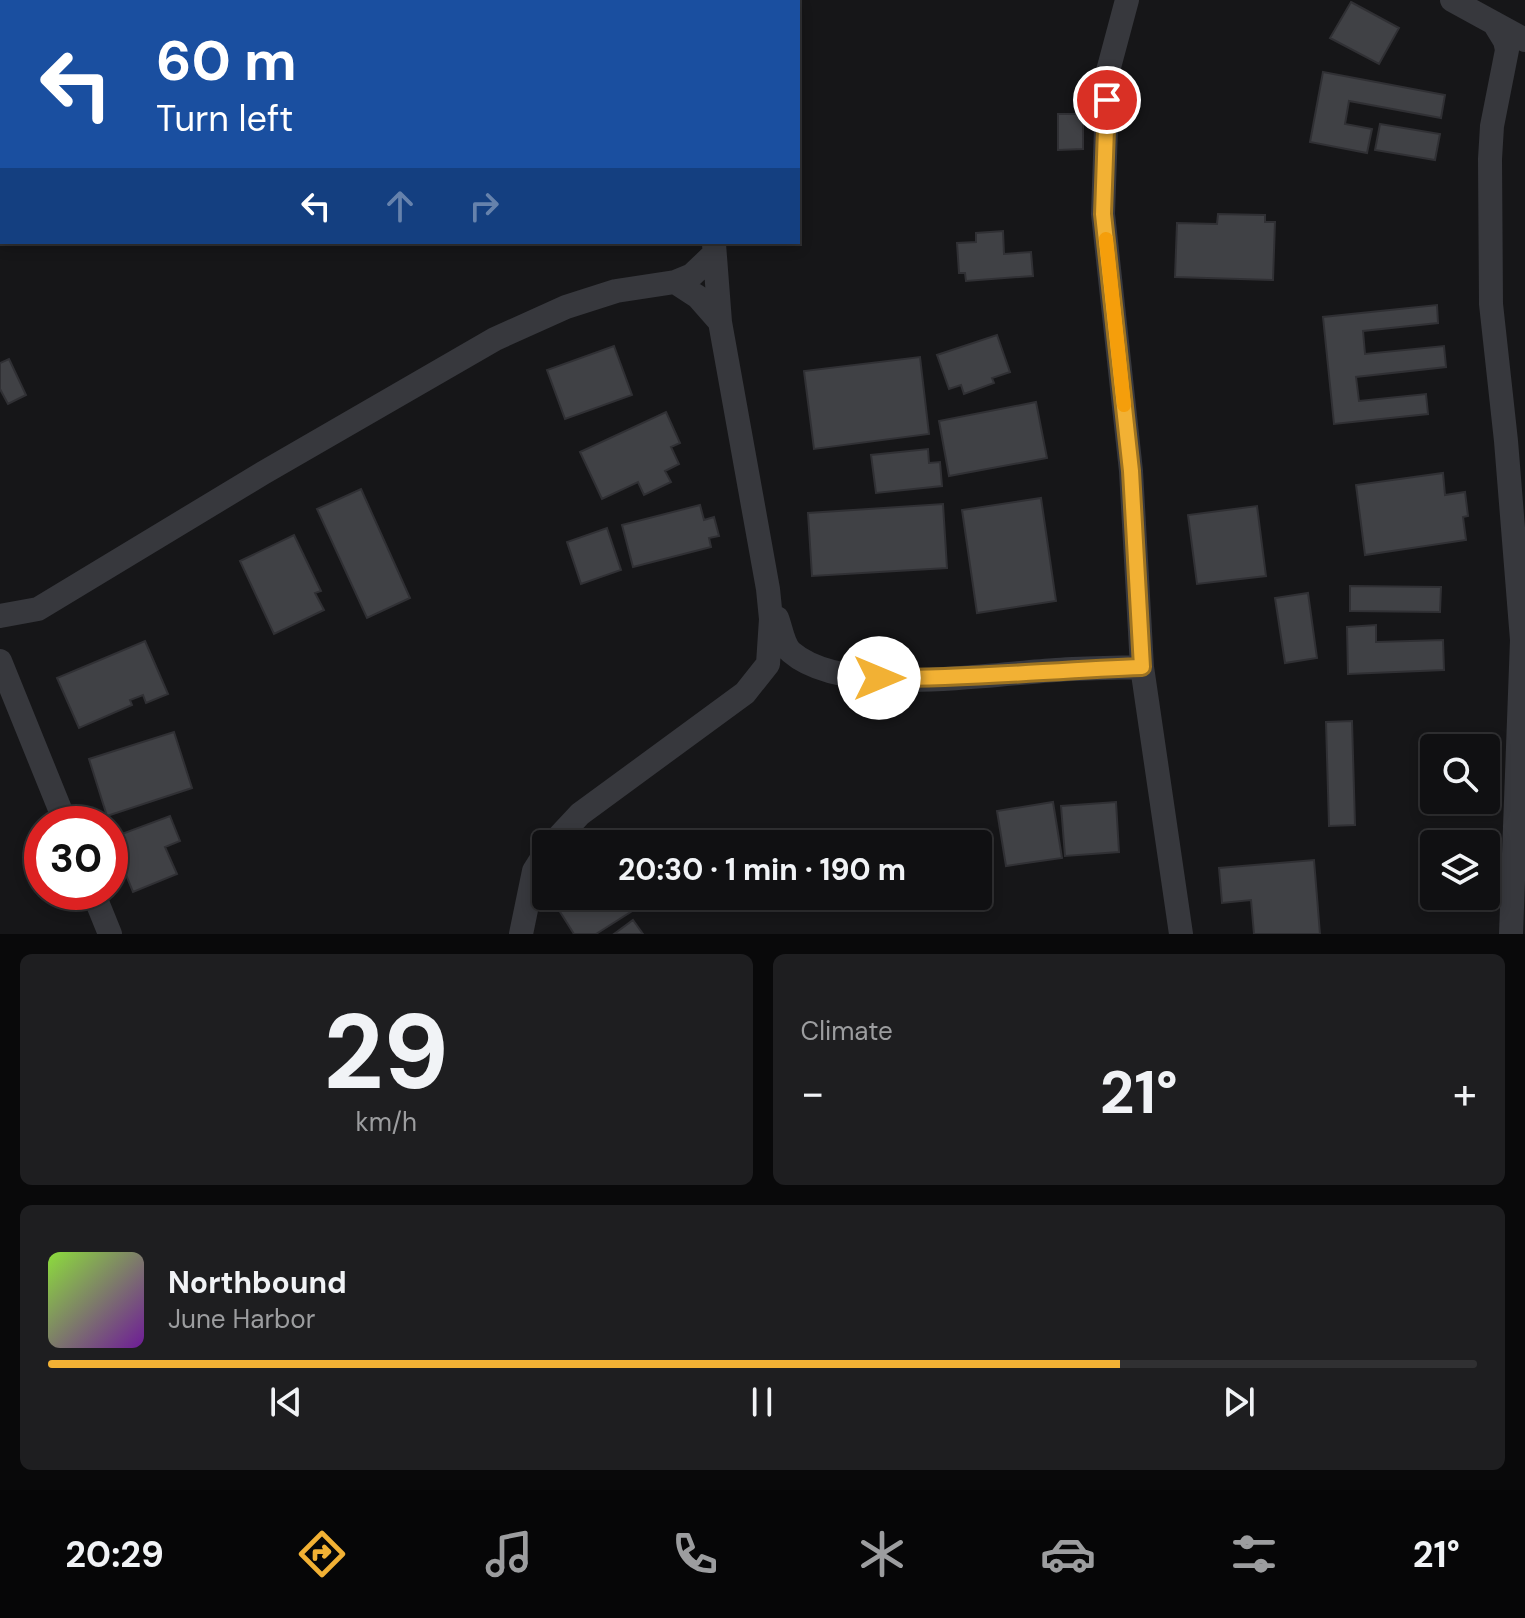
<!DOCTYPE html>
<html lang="en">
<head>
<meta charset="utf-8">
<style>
	:root { --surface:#101012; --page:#1e1e20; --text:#f1f3f6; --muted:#9c9d9f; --line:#303032; --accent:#f2b134 }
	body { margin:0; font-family:"DM Sans",sans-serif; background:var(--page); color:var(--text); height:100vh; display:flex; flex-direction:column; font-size:30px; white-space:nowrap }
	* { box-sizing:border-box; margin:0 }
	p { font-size:26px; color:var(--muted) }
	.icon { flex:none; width:44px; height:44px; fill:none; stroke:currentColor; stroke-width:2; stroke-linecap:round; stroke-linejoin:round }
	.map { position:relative; height:934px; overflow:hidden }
	.drawer { display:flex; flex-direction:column; gap:20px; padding:20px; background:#09090a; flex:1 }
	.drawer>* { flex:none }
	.hud { position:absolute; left:0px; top:0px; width:800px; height:244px; box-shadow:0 4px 12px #0003,0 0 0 2px var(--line); background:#1a4fa0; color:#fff; overflow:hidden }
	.fabs { position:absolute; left:1420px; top:734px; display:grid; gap:16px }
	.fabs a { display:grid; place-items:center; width:80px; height:80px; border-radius:8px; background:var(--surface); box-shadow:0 4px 12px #0003,0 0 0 2px var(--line); font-size:40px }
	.speed { position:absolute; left:24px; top:806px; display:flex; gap:16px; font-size:40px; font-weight:700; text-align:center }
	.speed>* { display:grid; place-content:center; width:104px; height:104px; border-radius:50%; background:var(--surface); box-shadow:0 4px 12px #0003,0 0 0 2px var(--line); line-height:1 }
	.speed .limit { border:12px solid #d22; background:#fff; color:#111 }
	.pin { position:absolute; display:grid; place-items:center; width:68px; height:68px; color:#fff; margin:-34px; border:4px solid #fff; border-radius:50%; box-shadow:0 2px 8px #0007 }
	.me { position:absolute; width:88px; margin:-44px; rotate:90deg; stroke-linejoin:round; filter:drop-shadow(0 0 6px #0008) }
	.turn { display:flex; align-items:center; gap:28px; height:168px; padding:0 24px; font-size:36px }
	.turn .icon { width:104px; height:104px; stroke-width:2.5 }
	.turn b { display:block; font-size:56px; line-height:68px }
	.lanes { display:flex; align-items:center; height:76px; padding:0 24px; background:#0003; justify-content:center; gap:40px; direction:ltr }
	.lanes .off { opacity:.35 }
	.big { font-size:60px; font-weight:700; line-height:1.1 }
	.drawer .widget { flex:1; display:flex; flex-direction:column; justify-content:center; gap:12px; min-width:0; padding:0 28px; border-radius:12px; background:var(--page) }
	.drawer .dial { align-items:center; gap:0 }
	.dial b { font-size:104px; line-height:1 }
	.song { display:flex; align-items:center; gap:24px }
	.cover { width:96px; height:96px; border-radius:12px; background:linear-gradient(135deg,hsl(90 70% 55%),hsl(280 70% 35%)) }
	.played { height:8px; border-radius:4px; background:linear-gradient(90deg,var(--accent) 75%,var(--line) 75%) }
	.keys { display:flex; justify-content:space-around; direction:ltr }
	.heat { display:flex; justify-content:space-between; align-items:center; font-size:44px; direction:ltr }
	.drawer .tiles { flex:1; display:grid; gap:20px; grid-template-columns:1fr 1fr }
	.widget:last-child { grid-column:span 2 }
	.trip { position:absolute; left:532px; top:830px; width:460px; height:80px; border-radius:8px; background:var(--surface); box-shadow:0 4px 12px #0003,0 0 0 2px var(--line); font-weight:700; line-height:80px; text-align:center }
	.tabs { display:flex; height:128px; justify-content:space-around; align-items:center; background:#060607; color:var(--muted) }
	.tabs .icon { width:56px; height:56px }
	.tabs .current { color:var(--accent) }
	.tabs b { font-size:36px; color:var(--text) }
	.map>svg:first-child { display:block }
	.building { fill:#404145; stroke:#303034; stroke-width:2 }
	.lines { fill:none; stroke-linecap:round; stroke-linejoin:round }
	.street { stroke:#37383d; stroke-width:24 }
	.route-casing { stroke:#9d7322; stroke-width:20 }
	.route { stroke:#f2b134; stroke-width:14 }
	.slow { stroke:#f59e0b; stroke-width:14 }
</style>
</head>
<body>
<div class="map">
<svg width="1525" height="934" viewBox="0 0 1525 934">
	<rect width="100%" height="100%" fill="#161618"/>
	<path class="building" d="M1351,2L1399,28L1379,64L1330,38Z
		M1323,72L1445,95L1441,118L1349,101L1345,124L1372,129L1367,153L1310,142Z
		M1058,114H1083V149L1058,150Z
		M1380,124L1440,134L1435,160L1375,150Z
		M1218,214L1265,215V222H1275L1273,280L1175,277L1177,223L1217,224Z
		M1003,231L1004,254L1031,252L1033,276L966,281L965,273H959L957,243L976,242V233Z
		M1437,305L1438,323L1363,331L1365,354L1444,346L1446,367L1356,377L1359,401L1426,394L1428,414L1334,424L1323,317Z
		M997,335L1010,372L992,378L994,383L964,394L961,385L949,389L937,355Z
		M614,346L632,395L565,419L547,370Z
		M920,357L929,434L814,449L804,371Z
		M9,359L26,395L8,404L0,389V363Z
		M1036,402L1047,458L949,476L939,421Z
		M666,412L680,443L671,447L679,464L665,471L671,482L644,495L638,482L602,499L580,452Z
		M928,449L929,463L940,462L942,486L876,493L871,455Z
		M1443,473L1445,495L1465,492L1468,516L1463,517L1466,540L1365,555L1356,485Z
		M361,489L410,598L367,618L317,509Z
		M1041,498L1056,601L977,613L962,510Z
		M943,504L947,568L812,576L808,513Z
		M700,505L704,520L714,517L719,536L709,538L711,547L633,567L622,525Z
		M1257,506L1266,576L1197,584L1188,515Z
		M607,528L621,570L581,584L567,542Z
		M294,535L321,591L315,593L324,610L274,634L240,561Z
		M1350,586L1441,587L1440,612L1350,611Z
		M1308,593L1317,658L1285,663L1275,598Z
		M1376,625V642L1443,640L1444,670L1348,674L1347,627Z
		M145,641L168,694L146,703L143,695L130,700L132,705L79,728L57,678Z
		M1352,721L1355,825L1329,826L1326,722Z
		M174,732L192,788L107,816L89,759Z
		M1053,802L1062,858L1006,866L997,811Z
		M1116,802L1119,852L1065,856L1061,806Z
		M170,816L180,841L165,847L177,874L133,892L111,838Z
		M1314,860L1320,934H1254L1251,900L1222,903L1219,868Z
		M574,896H650L651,899L596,934H574L557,907Z
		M633,920L643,934H614Z"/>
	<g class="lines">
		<path class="street" d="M699,0V2
			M1127,0L1108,71L1103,214L1131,471L1142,667L1181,934
			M1452,0L1525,40
			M329,2L335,0
			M1494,23L1505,41L1507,50L1492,126L1490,159L1491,304L1506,441L1522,640L1511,934
			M0,182L2,180
			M675,282L698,297L720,322
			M0,616L38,609L263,473L495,339L566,307L616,291L675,282L692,275L714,254
			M777,618C781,628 783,645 791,652C844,698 989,674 1056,670C1084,668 1113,668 1142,667
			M0,661L66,824
			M552,844L580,814L745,693L768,664L771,619L768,589L720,322L714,244
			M93,892L110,934
			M521,934L534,871L546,852"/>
	</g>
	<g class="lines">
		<defs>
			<path id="route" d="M879,678C967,679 1054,670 1142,667L1131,471L1103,214L1107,100"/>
		</defs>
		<use href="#route" class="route-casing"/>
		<use href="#route" class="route"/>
		<path class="slow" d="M1106,239L1124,405"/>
	</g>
</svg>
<div class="fabs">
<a><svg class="icon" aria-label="search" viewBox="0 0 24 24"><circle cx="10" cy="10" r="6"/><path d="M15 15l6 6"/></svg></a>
<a><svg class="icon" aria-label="layers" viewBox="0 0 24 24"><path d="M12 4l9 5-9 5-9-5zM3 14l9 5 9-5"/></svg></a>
</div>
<div class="speed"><div class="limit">30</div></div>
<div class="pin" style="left:1107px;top:100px;background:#d93025"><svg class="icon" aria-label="arrive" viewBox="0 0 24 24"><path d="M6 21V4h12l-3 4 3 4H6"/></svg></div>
<svg class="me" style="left:879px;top:678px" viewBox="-20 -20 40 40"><circle r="19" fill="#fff"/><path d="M0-13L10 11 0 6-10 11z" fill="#f2b134"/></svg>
<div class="trip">20:30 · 1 min · 190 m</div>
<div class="hud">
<div class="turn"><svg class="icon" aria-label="left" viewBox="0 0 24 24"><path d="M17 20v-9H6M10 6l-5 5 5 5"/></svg><div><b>60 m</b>Turn left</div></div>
<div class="lanes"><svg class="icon" aria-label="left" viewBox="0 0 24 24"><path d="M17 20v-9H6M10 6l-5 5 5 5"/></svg><svg class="icon off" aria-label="ahead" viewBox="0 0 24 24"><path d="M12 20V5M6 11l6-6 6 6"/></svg><svg class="icon off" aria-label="right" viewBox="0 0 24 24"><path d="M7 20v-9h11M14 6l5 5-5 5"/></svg></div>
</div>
</div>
<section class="drawer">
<div class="tiles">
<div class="widget dial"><b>29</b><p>km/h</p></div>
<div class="widget"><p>Climate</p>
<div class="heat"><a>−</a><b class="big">21°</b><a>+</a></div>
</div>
<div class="widget">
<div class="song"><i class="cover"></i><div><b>Northbound</b><p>June Harbor</p></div></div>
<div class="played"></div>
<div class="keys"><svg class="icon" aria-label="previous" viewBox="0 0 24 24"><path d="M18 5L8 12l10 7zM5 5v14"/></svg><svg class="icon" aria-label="pause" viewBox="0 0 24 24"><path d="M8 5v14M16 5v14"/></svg><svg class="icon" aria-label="next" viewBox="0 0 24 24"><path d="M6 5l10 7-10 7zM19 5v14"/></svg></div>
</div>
</div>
</section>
<nav class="tabs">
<b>20:29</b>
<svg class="icon current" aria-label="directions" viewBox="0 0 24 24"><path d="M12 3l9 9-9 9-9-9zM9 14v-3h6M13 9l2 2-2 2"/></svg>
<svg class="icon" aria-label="music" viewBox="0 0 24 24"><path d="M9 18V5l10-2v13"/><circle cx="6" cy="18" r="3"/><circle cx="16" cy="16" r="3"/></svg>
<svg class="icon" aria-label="phone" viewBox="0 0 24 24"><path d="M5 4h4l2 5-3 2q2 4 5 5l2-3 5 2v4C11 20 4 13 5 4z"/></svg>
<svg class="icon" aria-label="climate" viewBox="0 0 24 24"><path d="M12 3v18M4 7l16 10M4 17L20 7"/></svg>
<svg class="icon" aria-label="car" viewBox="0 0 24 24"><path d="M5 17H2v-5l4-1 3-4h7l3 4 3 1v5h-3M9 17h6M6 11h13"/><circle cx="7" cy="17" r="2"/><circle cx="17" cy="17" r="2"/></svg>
<svg class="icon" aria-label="filters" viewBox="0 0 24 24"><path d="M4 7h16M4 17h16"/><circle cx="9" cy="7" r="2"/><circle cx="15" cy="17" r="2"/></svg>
<b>21°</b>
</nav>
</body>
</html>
